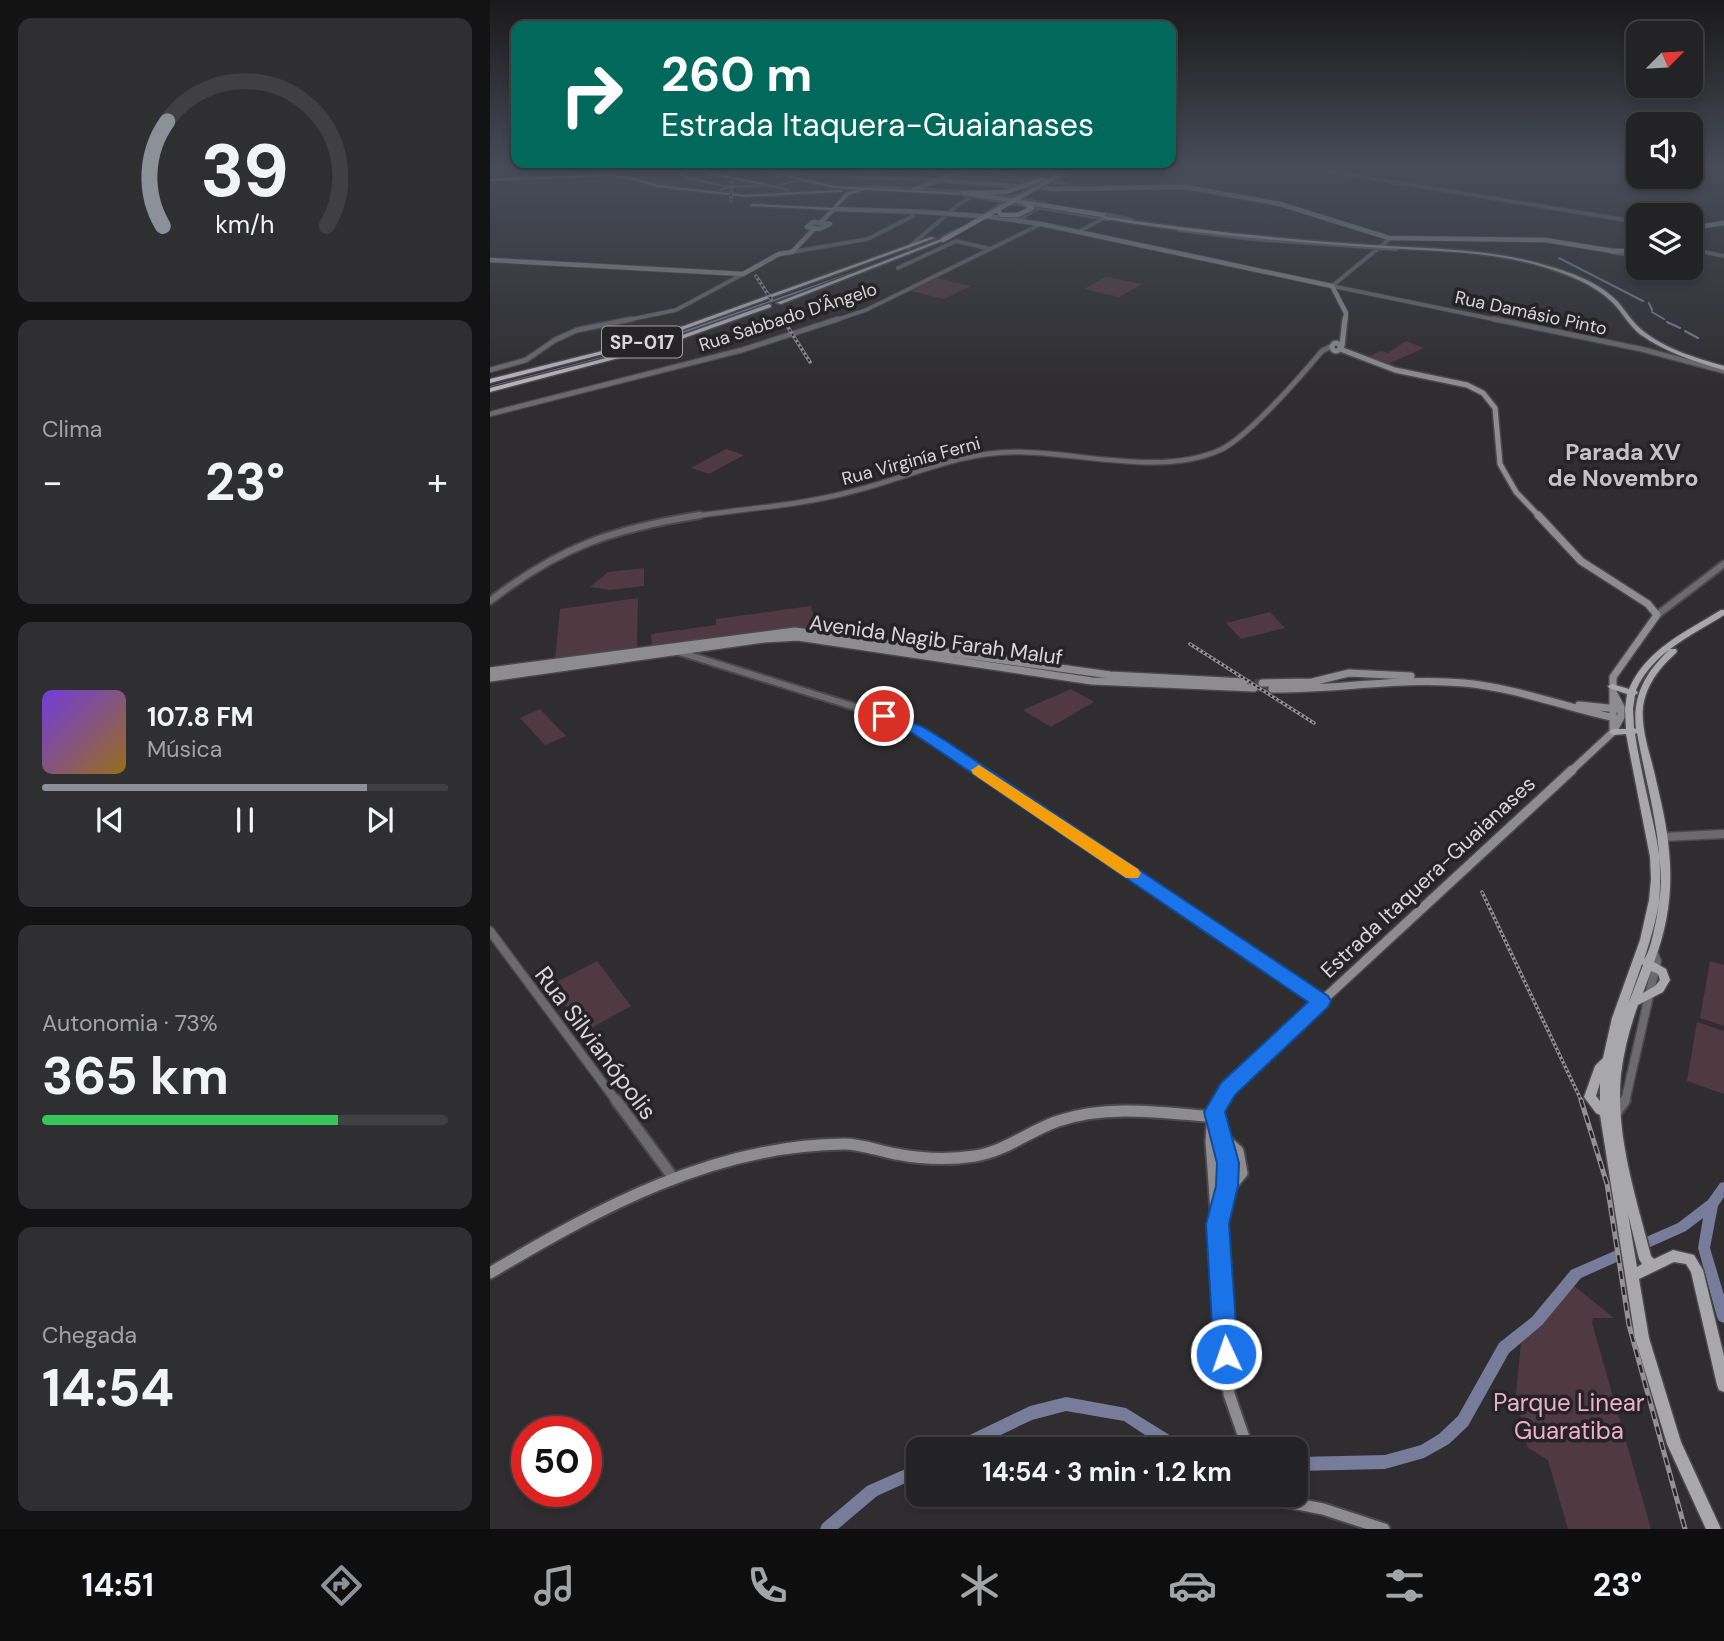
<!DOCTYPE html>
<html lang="pt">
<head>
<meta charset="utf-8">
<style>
	:root { --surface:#232224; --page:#2f2f31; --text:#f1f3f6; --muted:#a3a4a6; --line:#403f41; --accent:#8c9099 }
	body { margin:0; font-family:"DM Sans",sans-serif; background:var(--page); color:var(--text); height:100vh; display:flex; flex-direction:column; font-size:26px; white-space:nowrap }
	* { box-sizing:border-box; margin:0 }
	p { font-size:23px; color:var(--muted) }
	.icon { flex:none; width:38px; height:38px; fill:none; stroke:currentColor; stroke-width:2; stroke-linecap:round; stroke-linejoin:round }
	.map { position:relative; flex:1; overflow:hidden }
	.drawer { display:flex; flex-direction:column; gap:18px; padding:18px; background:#131314; width:490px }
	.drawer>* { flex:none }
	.banner { position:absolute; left:21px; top:21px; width:665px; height:147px; border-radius:14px; box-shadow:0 4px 10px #0003,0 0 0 2px var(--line); background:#00695c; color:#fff; overflow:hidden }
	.needle { width:46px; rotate:66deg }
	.buttons { position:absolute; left:1136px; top:21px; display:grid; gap:14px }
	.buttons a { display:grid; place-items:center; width:77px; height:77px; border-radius:14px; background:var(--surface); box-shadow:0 4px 10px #0003,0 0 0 2px var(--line); font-size:35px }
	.speed { position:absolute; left:21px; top:1416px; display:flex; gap:14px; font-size:35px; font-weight:700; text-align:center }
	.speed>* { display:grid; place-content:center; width:91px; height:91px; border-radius:50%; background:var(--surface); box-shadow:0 4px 10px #0003,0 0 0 2px var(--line); line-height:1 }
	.speed .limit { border:10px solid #d22; background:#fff; color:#111 }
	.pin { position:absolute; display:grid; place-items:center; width:60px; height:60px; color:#fff; margin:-30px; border:4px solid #fff; border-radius:50%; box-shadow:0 2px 7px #0007 }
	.me { position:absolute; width:77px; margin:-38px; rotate:357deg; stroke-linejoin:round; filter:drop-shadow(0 0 5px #0008) }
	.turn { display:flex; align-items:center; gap:24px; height:147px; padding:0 35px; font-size:32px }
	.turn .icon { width:91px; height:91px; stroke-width:2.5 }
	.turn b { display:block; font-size:49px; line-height:60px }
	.big { font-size:52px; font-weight:700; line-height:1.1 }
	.drawer .tile { flex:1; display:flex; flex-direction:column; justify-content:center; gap:10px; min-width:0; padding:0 24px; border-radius:14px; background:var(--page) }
	.drawer .dial { align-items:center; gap:0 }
	.dial svg { height:182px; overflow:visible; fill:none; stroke:var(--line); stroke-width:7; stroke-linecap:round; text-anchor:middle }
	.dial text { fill:var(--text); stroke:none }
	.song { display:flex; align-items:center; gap:21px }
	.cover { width:84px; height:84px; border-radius:10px; background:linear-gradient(135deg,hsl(260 70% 55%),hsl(40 70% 35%)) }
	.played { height:7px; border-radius:4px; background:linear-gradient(90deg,var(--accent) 80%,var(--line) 80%) }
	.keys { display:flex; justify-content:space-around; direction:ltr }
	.heat { display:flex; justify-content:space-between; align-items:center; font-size:38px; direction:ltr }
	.charge { height:10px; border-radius:5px; background:linear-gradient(90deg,#34c759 73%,var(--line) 0) }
	.trip { position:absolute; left:416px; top:1437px; width:402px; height:70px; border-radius:14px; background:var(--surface); box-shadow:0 4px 10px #0003,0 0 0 2px var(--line); font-weight:700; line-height:70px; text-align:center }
	.tabs { display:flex; height:112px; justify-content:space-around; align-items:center; background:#0e0e0e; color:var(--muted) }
	.tabs .icon { width:49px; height:49px }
	.tabs .current { color:var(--accent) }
	.tabs b { font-size:32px; color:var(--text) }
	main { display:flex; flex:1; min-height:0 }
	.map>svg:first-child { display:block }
	.green { fill:#513942 }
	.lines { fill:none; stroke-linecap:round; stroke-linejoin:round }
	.stream { stroke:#767c9a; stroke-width:2 }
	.river { fill:#767c9a; fill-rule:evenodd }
	.secondary-tunnel { stroke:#484649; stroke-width:7; stroke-dasharray:7 3.5; stroke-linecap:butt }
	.tertiary-far4-casing { stroke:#4a484b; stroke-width:5 }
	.tertiary-far3-casing { stroke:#4a484b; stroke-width:7 }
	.tertiary-far2-casing { stroke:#4a484b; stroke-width:10 }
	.tertiary-far1-casing { stroke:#4a484b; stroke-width:11 }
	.tertiary-casing { stroke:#4a484b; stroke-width:14 }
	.secondary-far4-casing { stroke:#4a484b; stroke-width:6 }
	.secondary-far3-casing { stroke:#4a484b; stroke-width:8 }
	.secondary-far2-casing { stroke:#4a484b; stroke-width:10 }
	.secondary-far1-casing { stroke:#4a484b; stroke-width:12 }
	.secondary-casing { stroke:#4a484b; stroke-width:15 }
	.primary-casing { stroke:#4a484b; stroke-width:3 }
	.trunk-casing { stroke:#4a484b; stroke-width:3 }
	.tertiary-far4 { stroke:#6b6b6d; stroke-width:3.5 }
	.tertiary-far3 { stroke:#6b6b6d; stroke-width:4.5 }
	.tertiary-far2 { stroke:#6b6b6d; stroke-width:6 }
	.tertiary-far1 { stroke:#6b6b6d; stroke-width:8 }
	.tertiary { stroke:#6b6b6d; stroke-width:10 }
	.secondary-far4 { stroke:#8d8d90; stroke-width:4.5 }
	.secondary-far3 { stroke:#8d8d90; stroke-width:5 }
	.secondary-far2 { stroke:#8d8d90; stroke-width:7 }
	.secondary-far1 { stroke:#8d8d90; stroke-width:9 }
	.secondary { stroke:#8d8d90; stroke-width:11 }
	.primary { fill:#a8a7ab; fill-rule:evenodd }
	.trunk { fill:#b4b2b8; fill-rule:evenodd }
	.rail-far1-casing { stroke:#939194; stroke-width:3.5 }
	.rail-casing { stroke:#939194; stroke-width:5 }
	.rail-far1 { stroke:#252326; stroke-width:2; stroke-dasharray:2.5; stroke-linecap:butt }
	.rail { stroke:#252326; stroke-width:2.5; stroke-dasharray:8; stroke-linecap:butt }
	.tertiary-bridge-casing { stroke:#4a484b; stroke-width:5; stroke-linecap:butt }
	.secondary-bridge-casing { stroke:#4a484b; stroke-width:6; stroke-linecap:butt }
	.primary-bridge-casing { stroke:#4a484b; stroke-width:6; stroke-linecap:butt }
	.trunk-bridge-casing { stroke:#4a484b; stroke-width:6; stroke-linecap:butt }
	.tertiary-bridge { stroke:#6b6b6d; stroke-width:3.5 }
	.secondary-bridge { stroke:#8d8d90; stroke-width:4.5 }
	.primary-bridge { stroke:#a8a7ab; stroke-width:4.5 }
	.trunk-bridge { stroke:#b4b2b8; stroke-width:4.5 }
	.route { fill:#1a73e8; stroke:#114b97; stroke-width:2 }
	.slow { fill:#f59e0b }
	.labels { text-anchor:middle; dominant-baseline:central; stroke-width:7; stroke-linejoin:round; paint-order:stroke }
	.far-street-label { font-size:18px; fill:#d8d6d9; stroke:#252326 }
	.shield { fill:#252326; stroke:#a2a0a3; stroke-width:2 }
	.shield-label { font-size:19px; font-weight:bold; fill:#d8d6d9 }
	.street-label { font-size:21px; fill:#d8d6d9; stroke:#252326 }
	.far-district-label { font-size:23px; font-weight:bold; fill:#c5c2c6; stroke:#252326 }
	.near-street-label { font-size:24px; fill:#d8d6d9; stroke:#252326 }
	.near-park-label { font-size:24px; fill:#edb0c7; stroke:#252326 }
</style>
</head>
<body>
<main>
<section class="drawer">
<div class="tile dial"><svg viewBox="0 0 100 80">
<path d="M14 69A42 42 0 1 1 86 69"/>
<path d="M14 69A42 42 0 0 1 16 23" stroke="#8c9099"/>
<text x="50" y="56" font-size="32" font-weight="700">39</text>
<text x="50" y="72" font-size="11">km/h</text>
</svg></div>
<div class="tile"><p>Clima</p>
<div class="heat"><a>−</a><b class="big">23°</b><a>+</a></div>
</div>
<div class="tile">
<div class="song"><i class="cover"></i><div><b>107.8 FM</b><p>Música</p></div></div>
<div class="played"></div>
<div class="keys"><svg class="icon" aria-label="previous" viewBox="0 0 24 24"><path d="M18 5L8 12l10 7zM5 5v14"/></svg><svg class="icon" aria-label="pause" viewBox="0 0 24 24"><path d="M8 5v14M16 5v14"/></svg><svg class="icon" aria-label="next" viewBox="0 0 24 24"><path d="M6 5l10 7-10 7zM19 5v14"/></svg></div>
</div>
<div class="tile"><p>Autonomia · 73%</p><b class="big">365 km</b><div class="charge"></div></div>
<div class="tile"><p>Chegada</p><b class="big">14:54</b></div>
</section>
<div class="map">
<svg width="1234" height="1529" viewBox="0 0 1234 1529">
	<rect width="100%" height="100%" fill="#2f2d30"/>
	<path class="green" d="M108,168H192L199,171L194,173L195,177L175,186L139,176L101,175Z
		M617,276L618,277L652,284L629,297L594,289Z
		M447,278L481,286L454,299L420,291Z
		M916,341L934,348L896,365L875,358L891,351L898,353Z
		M236,449L254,455L219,474L201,468Z
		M154,568V586L120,590L100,587L118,572Z
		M148,598L147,649L65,661L70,609Z
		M321,606L327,630H286L162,647L161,634L226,625V619Z
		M780,612L795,628L751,639L736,623Z
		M581,689L604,702L561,727L533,710Z
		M50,709L76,736L55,745L30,718Z
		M107,961L141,1006L94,1032L61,985Z
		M1220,961L1234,965V1026L1210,1018Z
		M1207,1022L1234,1031V1094L1197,1081Z
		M1084,1286L1124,1318H1103L1102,1323L1161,1529H1078L1058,1460L1038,1448L1035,1439L1026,1393L1031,1343Z"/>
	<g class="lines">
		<path class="stream" d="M331,174L351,168L389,173L424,169L456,176
			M465,177C490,175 510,180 535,181
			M556,179L576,168
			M284,186L323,177
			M228,191L238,187L279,186
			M525,196L539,189
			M494,214L511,204
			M479,223L489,217
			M439,244L468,229
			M1069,258L1153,301
			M1159,303L1162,310
			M1162,312L1174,319
			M1177,322L1190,328
			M1195,331L1208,338
			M0,387L139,351L388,264"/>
		<path class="river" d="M181,168H186L196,176L240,187L238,188L194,178Z
			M1234,1182V1197L1228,1206L1220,1248L1234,1295V1323L1229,1321L1227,1317L1208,1248L1213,1218L1196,1231L1091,1278L1052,1325L1019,1353L978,1426L959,1444L934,1458L895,1469L807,1471V1457L895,1455L931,1445L949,1434L968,1416L1009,1343L1042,1317L1081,1270L1188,1223L1218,1200L1230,1183Z
			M576,1397L636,1408L694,1444L696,1449H676L634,1421L576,1411L542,1420L481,1449H459L461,1444L540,1406Z
			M429,1463V1477L387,1496L348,1529H330L332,1524L377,1486Z"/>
		<path class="secondary-tunnel" d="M754,682L772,683
			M764,688L782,689"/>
		<defs>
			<path id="tertiary-far4" d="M280,168L297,174L445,180
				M731,168H744
				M818,168L1148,222
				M498,170L541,180
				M219,174L226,168
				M29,179L45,168
				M553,181L572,183L585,189
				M564,182L588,168
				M533,184L564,168
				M375,187L479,192
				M501,193L555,204
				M516,202L618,219
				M615,214L642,220
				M528,220L548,208
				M689,230L762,239L907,249
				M588,232L612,219
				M418,248L469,204L488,193
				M1200,249L1234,256
				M302,252L378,239L423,216L424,212
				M1121,252L1148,256
				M408,268L466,241L500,249
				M842,286L1012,321
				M842,286L901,238
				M133,321L186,310L253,274
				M343,321L376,310L551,224"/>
			<path id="tertiary-far3" d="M1004,319L1151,349L1234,371
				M0,370L36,360L65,340L87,330L142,319
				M0,414L252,350L348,319
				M199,517C251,509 305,506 356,493C414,480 469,450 530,452C591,453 673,476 730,450C758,437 811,376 832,351L840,347"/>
			<path id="tertiary-far2" d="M0,601C71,546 123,529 210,515
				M1167,615L1234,564
				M186,651L394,716L428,730L491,772"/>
			<path id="tertiary-far1" d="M488,770L832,1001
				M1173,837L1234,834
				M0,931L127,1102
				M1135,1102L1167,961L1163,952"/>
			<path id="tertiary" d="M126,1100L182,1176
				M1126,1113L1135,1100"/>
			<path id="secondary-far4" d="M445,180L566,189L695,187L790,204L899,238L1055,240L1123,251H1148
				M423,190L471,172L512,168
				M503,217L551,224L842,286L856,313L855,321
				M332,221L344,209L435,212
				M323,222L340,224L329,229L317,227Z
				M1200,228L1234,223
				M0,260L253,274L289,254L302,252L324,229"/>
			<path id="secondary-far3" d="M842 347a4 4 0 1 1 8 0a4 4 0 1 1-8 0Z
				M852,346L855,319
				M850,349L905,370L977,385L993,393L1005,408L1010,464L1026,492L1050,517"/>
			<path id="secondary-far2" d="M1048,515L1091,561L1158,604L1167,615L1123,677V732
				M0,671L305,631L620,675L754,682
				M0,678L274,639L308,637L602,681L764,688
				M772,683L822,682L859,673L921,676
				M782,689C846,690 910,677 974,683C1026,688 1075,707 1125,718
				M1089,705L1128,709
				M1080,772L1123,732L1131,717V707L1123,692"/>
			<path id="secondary-far1" d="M729,1102L755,1072L1082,770"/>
			<path id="secondary" d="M730,1100L722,1125L721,1141L739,1394L758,1449
				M725,1115L736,1164L729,1215
				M724,1170L733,1184L741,1186L752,1173L748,1151L730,1135
				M0,1273C109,1208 224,1145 354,1144C372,1144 389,1151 406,1154C432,1159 460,1160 485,1156C516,1151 539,1131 568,1121C619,1104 674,1113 726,1117
				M782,1494L792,1501L833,1509L894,1529"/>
			<path id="primary" d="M190,168H199L299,189L297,190Z
				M119,174L142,177L168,185L255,195L351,190L353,191L351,192L255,197L167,187L141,179L119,176L0,181V179Z
				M373,188L374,190L359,195L344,210L262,206L260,205L262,204L343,208L355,193Z
				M612,216C701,230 791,239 880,245C941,249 1000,248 1058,266C1083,273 1110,283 1128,302C1136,311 1142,322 1152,330C1175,349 1206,358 1234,366V370C1206,362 1175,352 1151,335C1139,326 1133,313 1123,303C1102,282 1071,272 1043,264C989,250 934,251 879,247C790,241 699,234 610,218Z
				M1231,610H1234V615C1201,636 1163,652 1146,690L1148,693L1145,695L1143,709L1144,728L1146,729C1142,695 1156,672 1180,649H1186L1187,651L1186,653C1170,667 1156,685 1153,707C1151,728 1159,751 1164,771C1170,798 1177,824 1179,851C1183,889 1178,926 1164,962L1176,969L1180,980L1173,992L1148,1005C1140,1027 1134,1050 1131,1074C1125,1135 1146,1197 1161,1256L1164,1259L1183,1250L1204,1255L1213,1270L1234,1356V1392L1229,1390L1227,1385L1201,1272L1196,1264L1184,1262L1149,1279L1159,1338L1191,1442L1231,1529H1216L1177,1444L1145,1338L1110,1115L1106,1113L1094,1097L1105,1066L1113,1058L1122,1018L1150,940L1159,900L1161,879L1160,857L1136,734L1123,735L1119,732L1123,729H1136L1135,709L1137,694L1119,688L1118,686L1122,684L1139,689C1156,649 1196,632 1231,610ZM1147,733C1159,799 1181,862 1164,930C1162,940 1159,952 1154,960C1162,934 1170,909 1171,882C1171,858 1166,835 1161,813C1155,786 1149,760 1145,734ZM1152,964L1153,965L1139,1002L1140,998ZM1161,971L1168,974L1170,980L1165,986L1153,993ZM1110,1083V1101L1106,1096ZM1138,1214L1149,1259L1152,1264L1147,1267Z"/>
			<path id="trunk" d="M258,168H266L344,186L472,193L474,194L472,195L344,188Z
				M441,237L445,238L156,343L0,383V379L152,341Z
				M451,239L455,240L291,304L286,303Z
				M279,304L281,305V307L163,349L0,392V388L159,347Z"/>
		</defs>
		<use href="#tertiary-far4" class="tertiary-far4-casing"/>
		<use href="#tertiary-far3" class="tertiary-far3-casing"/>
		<use href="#tertiary-far2" class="tertiary-far2-casing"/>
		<use href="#tertiary-far1" class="tertiary-far1-casing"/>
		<use href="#tertiary" class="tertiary-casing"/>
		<use href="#secondary-far4" class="secondary-far4-casing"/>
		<use href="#secondary-far3" class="secondary-far3-casing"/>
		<use href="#secondary-far2" class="secondary-far2-casing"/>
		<use href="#secondary-far1" class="secondary-far1-casing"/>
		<use href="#secondary" class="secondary-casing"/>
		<use href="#primary" class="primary-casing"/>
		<use href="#trunk" class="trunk-casing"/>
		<use href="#tertiary-far4" class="tertiary-far4"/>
		<use href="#tertiary-far3" class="tertiary-far3"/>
		<use href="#tertiary-far2" class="tertiary-far2"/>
		<use href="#tertiary-far1" class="tertiary-far1"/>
		<use href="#tertiary" class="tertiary"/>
		<use href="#secondary-far4" class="secondary-far4"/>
		<use href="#secondary-far3" class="secondary-far3"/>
		<use href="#secondary-far2" class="secondary-far2"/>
		<use href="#secondary-far1" class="secondary-far1"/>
		<use href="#secondary" class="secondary"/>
		<use href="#primary" class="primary"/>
		<use href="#trunk" class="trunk"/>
		<defs>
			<path id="rail-far1" d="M241,201L242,168
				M266,276L281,299
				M294,321L320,362
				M700,644L824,723
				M992,892L1092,1102"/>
			<path id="rail" d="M1091,1100L1117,1184L1139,1325L1195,1529"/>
		</defs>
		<use href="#rail-far1" class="rail-far1-casing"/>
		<use href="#rail" class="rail-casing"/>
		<use href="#rail-far1" class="rail-far1"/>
		<use href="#rail" class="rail"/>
		<defs>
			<path id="tertiary-bridge" d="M472,194L515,202"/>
			<path id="secondary-bridge" d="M435,212L503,217"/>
			<path id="primary-bridge" d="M483,194L613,215"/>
			<path id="trunk-bridge" d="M474,193L516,192L553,179
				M511,207L508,211L511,215H528L542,208L534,203
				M453,240L582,168"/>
		</defs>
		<use href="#tertiary-bridge" class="tertiary-bridge-casing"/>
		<use href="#secondary-bridge" class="secondary-bridge-casing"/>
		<use href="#primary-bridge" class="primary-bridge-casing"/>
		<use href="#trunk-bridge" class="trunk-bridge-casing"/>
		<use href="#tertiary-bridge" class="tertiary-bridge"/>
		<use href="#secondary-bridge" class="secondary-bridge"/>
		<use href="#primary-bridge" class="primary-bridge"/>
		<use href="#trunk-bridge" class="trunk-bridge"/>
	</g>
	<linearGradient id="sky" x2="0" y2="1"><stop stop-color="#1a191a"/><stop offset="0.44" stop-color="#474c59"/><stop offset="1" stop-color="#474c59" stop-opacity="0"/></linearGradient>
	<rect width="1234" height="382" fill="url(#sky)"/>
	<path class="route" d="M394,712L433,727L459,743L838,996L841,1001L838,1007L745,1095L735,1112L749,1163L748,1186L739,1224L748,1354L745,1363L736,1366L727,1363L724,1354L716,1224L726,1186L727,1163L714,1112L731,1083L818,1002L448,750L422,733L389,720L387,716Z"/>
	<path class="slow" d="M489,765L648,869L651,873L648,878H636L483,774L481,770Z"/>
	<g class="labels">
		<g class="far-street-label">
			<text transform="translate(1041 313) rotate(12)">Rua Damásio Pinto</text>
			<text transform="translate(298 317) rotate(-18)">Rua Sabbado D'Ângelo</text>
			<text transform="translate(421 461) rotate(-15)">Rua Virginía Ferni</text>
		</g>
		<rect class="shield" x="112" y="326.5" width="80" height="31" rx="5"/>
		<g class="shield-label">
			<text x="152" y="342">SP-017</text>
		</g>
		<g class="street-label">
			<text transform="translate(446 640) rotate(8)">Avenida Nagib Farah Maluf</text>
			<text transform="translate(938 877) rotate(-43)">Estrada Itaquera-Guaianases</text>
		</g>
		<g class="far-district-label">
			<text x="1133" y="452">Parada XV<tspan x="1133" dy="26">de Novembro</tspan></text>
		</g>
		<g class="near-street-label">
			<text transform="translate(106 1043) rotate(53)">Rua Silvianópolis</text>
		</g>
		<g class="near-park-label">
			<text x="1079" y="1402">Parque Linear<tspan x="1079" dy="28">Guaratiba</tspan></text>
		</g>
	</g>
</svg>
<div class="buttons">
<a><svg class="needle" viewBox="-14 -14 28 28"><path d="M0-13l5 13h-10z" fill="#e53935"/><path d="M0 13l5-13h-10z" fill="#a3a4a6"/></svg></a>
<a><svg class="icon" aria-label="sound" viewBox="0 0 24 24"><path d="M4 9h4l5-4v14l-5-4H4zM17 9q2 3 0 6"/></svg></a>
<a><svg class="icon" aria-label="layers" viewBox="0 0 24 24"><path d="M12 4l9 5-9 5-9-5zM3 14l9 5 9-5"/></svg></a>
</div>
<div class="speed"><div class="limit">50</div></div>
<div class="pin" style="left:394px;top:716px;background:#d93025"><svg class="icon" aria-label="arrive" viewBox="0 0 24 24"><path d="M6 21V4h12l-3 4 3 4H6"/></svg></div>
<svg class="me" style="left:736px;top:1354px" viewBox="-20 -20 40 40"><circle r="17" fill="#1a73e8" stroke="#fff" stroke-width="3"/><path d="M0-11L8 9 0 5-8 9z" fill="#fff"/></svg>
<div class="trip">14:54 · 3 min · 1.2 km</div>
<div class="banner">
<div class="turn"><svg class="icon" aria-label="right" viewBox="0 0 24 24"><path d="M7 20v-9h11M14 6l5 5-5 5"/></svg><div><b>260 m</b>Estrada Itaquera-Guaianases</div></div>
</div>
</div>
</main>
<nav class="tabs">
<b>14:51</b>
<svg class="icon current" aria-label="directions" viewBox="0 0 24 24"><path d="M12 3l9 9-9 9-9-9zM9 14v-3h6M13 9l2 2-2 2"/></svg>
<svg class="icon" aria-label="music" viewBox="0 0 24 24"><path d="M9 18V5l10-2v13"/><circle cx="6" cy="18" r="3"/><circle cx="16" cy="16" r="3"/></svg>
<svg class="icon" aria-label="phone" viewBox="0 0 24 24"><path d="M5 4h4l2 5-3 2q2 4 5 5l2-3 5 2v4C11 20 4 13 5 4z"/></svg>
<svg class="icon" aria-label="climate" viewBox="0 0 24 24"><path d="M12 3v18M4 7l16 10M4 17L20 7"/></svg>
<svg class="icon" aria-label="car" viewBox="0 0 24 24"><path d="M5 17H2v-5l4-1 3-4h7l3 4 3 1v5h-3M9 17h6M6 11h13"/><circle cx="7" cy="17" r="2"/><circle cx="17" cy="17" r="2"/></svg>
<svg class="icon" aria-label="filters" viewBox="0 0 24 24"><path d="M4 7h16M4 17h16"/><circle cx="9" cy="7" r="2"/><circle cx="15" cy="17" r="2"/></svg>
<b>23°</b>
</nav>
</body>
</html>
